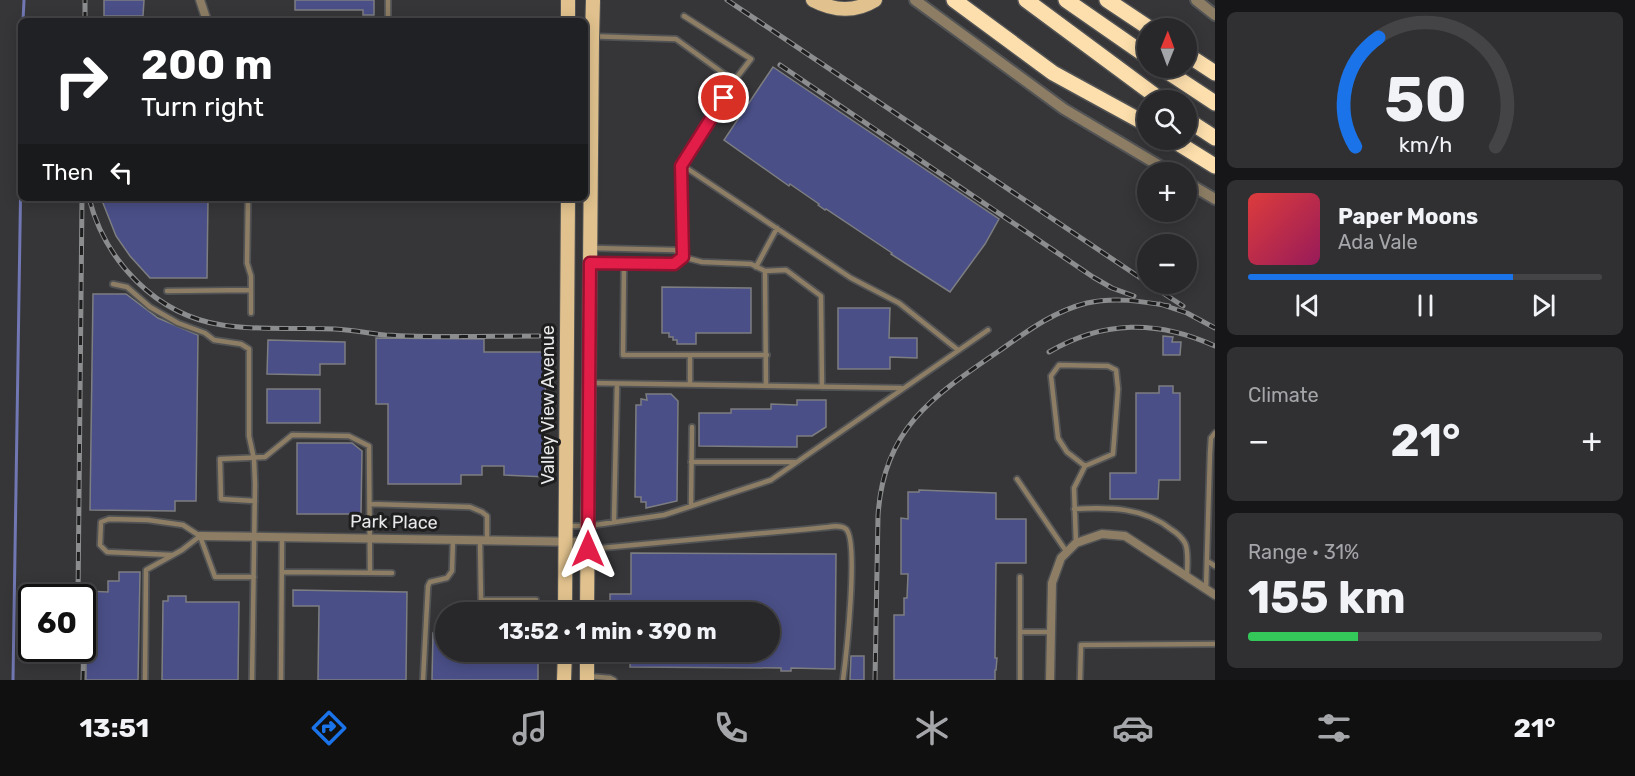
<!DOCTYPE html>
<html lang="en">
<head>
<meta charset="utf-8">
<style>
	:root { --surface:#28282b; --page:#303033; --text:#f1f3f6; --muted:#a5a6a9; --line:#444447; --accent:#1a73e8 }
	body { margin:0; font-family:Rubik,sans-serif; background:var(--page); color:var(--text); height:100vh; display:flex; flex-direction:column; font-size:22px; white-space:nowrap }
	* { box-sizing:border-box; margin:0 }
	p { font-size:20px; color:var(--muted) }
	.icon { flex:none; width:33px; height:33px; fill:none; stroke:currentColor; stroke-width:2; stroke-linecap:round; stroke-linejoin:round }
	.map { position:relative; flex:1; overflow:hidden }
	.panel { display:flex; flex-direction:column; gap:12px; padding:12px; background:#161618; width:420px }
	.panel>* { flex:none }
	.banner { position:absolute; left:18px; top:18px; width:570px; height:183px; border-radius:9px; box-shadow:0 3px 15px #0003,0 0 0 2px var(--line); background:#202124; color:#fff; overflow:hidden }
	.needle { width:39px; rotate:1deg }
	.fabs { position:absolute; left:1137px; top:18px; display:grid; gap:12px }
	.fabs a { display:grid; place-items:center; width:60px; height:60px; border-radius:50%; background:var(--surface); box-shadow:0 3px 15px #0003,0 0 0 2px var(--line); font-size:30px }
	.speed { position:absolute; left:18px; top:584px; display:flex; gap:12px; font-size:30px; font-weight:700; text-align:center }
	.speed>* { display:grid; place-content:center; width:78px; height:78px; border-radius:50%; background:var(--surface); box-shadow:0 3px 15px #0003,0 0 0 2px var(--line); line-height:1 }
	.speed .limit { border:3px solid #111; border-radius:9px; background:#fff; color:#111 }
	.pin { position:absolute; display:grid; place-items:center; width:51px; height:51px; color:#fff; margin:-26px; border:3px solid #fff; border-radius:50%; box-shadow:0 2px 6px #0007 }
	.me { position:absolute; width:66px; margin:-33px; rotate:0deg; stroke-linejoin:round; filter:drop-shadow(0 0 4px #0008) }
	.turn { display:flex; align-items:center; gap:21px; height:126px; padding:0 24px; font-size:27px }
	.turn .icon { width:78px; height:78px; stroke-width:2.5 }
	.turn b { display:block; font-size:42px; line-height:51px }
	.then { display:flex; align-items:center; height:57px; padding:0 24px; background:#0003; gap:12px; font-size:22px }
	.big { font-size:45px; font-weight:700; line-height:1.1 }
	.panel .tile { flex:1; display:flex; flex-direction:column; justify-content:center; gap:9px; min-width:0; padding:0 21px; border-radius:9px; background:var(--page) }
	.panel .dial { align-items:center; gap:0 }
	.dial svg { height:156px; overflow:visible; fill:none; stroke:var(--line); stroke-width:7; stroke-linecap:round; text-anchor:middle }
	.dial text { fill:var(--text); stroke:none }
	.song { display:flex; align-items:center; gap:18px }
	.cover { width:72px; height:72px; border-radius:9px; background:linear-gradient(135deg,hsl(0 70% 55%),hsl(330 70% 35%)) }
	.played { height:6px; border-radius:3px; background:linear-gradient(90deg,var(--accent) 75%,var(--line) 75%) }
	.keys { display:flex; justify-content:space-around; direction:ltr }
	.heat { display:flex; justify-content:space-between; align-items:center; font-size:33px; direction:ltr }
	.charge { height:9px; border-radius:4px; background:linear-gradient(90deg,#34c759 31%,var(--line) 0) }
	.trip { position:absolute; left:435px; top:602px; width:345px; height:60px; border-radius:30px; background:var(--surface); box-shadow:0 3px 15px #0003,0 0 0 2px var(--line); font-weight:700; line-height:60px; text-align:center }
	.tab-bar { display:flex; height:96px; justify-content:space-around; align-items:center; background:#101011; color:var(--muted) }
	.tab-bar .icon { width:42px; height:42px }
	.tab-bar .selected { color:var(--accent) }
	.tab-bar b { font-size:27px; color:var(--text) }
	main { display:flex; flex:1; min-height:0 }
	.map>svg:first-child { display:block }
	.lines { fill:none; stroke-linecap:round; stroke-linejoin:round }
	.stream { stroke:#7077b2; stroke-width:3 }
	.building { fill:#4a4f87; stroke:#7d7e81; stroke-width:1.5 }
	.service-casing { stroke:#525355; stroke-width:8 }
	.minor-casing { stroke:#525355; stroke-width:11 }
	.tertiary-casing { stroke:#525355; stroke-width:14 }
	.primary-casing { stroke:#525355; stroke-width:16 }
	.motorway-casing { stroke:#525355; stroke-width:18 }
	.service { stroke:#8c7d64; stroke-width:4.5 }
	.minor { stroke:#8c7d64; stroke-width:8 }
	.tertiary { stroke:#8c7d64; stroke-width:10 }
	.primary { stroke:#e1c28e; stroke-width:14 }
	.motorway { stroke:#fddfad; stroke-width:15 }
	.rail-casing { stroke:#8c8d8f; stroke-width:5 }
	.rail { stroke:#1e1e1f; stroke-width:3; stroke-dasharray:9; stroke-linecap:butt }
	.primary-bridge-casing { stroke:#525355; stroke-width:16; stroke-linecap:butt }
	.primary-bridge { stroke:#e1c28e; stroke-width:14 }
	.route-casing { stroke:#92132f; stroke-width:15 }
	.route { stroke:#e11d48; stroke-width:10 }
	.labels { text-anchor:middle; dominant-baseline:central; stroke-width:6; stroke-linejoin:round; paint-order:stroke }
	.street-label { font-size:18px; fill:#e8e9eb; stroke:#1e1e1f }
</style>
</head>
<body>
<main>
<div class="map">
<svg width="1215" height="680" viewBox="0 0 1215 680">
	<rect width="100%" height="100%" fill="#363639"/>
	<g class="lines">
		<path class="stream" d="M23,21L24,0
			M13,680L21,166"/>
	</g>
	<path class="building" d="M104,0H144L143,16H104Z
		M295,0H374V15H363V10H295Z
		M773,67L999,219L985,244L950,292L891,254L892,253L826,209L825,210L818,205L819,204L790,184L789,186L724,140Z
		M101,198H208L207,278H150L130,256L116,236Z
		M662,287L751,288V333H696V344H677V340H673V337H669V333H662Z
		M93,294H126L158,318L198,335L196,501H175V511L90,510Z
		M838,308H890L889,338H917V358L890,357V369H838Z
		M1163,336L1173,337L1172,342H1181L1180,355H1163Z
		M376,338L484,339V352H545L546,477L504,475V466H482V475H461V484H388V404H376Z
		M268,340L345,342V364H320V375L267,374Z
		M1159,386H1173V393H1180V480H1159L1158,499H1110V473H1136V393H1159Z
		M267,389H320V423H267Z
		M646,394H671L678,401L677,501L646,508V502H641V497H635L636,405H641V399L647,400Z
		M797,400H826V427L812,436H797V447L699,446V413H731V409H771V404L797,405Z
		M297,443H352L362,451L361,514H297Z
		M919,490L996,493V519H1026V563H996L995,658H997L996,670H995V680H894V615H904V598H907L908,574H901V518L908,519V492H919Z
		M631,553L836,554L835,669L791,668V671H781V668L630,667L631,651H770V612H610V594H631Z
		M119,572H140L138,680H86L87,591L108,592V581H119Z
		M293,590L407,592L406,680H318L319,606H293Z
		M168,596H186V602H239L238,680H162L163,601H168Z
		M433,633H446V651H538V680H432Z
		M851,656H864V680H850Z"/>
	<g class="lines">
		<defs>
			<path id="service" d="M684,16L751,59L734,81
				M388,21V0
				M585,36L676,39L734,81L681,166L683,257
				M682,165L851,278L899,303L958,350
				M248,198L247,263L251,276V313
				M593,248L675,250L683,257L702,262L751,264L765,271L766,386
				M592,263L674,264L683,257
				M624,264L623,355H767
				M756,267L777,228
				M765,271L786,270L821,296L822,387
				M113,284L127,287L150,307L178,323L205,333L214,340L241,344L249,349V436L254,459L255,484L252,680
				M167,291L251,290
				M591,383L901,388
				M690,384V355
				M691,462H797
				M1017,479L1066,551
				M255,501L221,499L220,459L265,457L292,435L349,436L369,446L370,573
				M370,504L470,507L482,512L487,516V540
				M691,506L692,427
				M1074,509C1108,507 1144,507 1172,530C1177,533 1182,538 1185,543C1189,551 1187,566 1187,576
				M614,521L617,384
				M568,526H588L664,515L771,480L988,330
				M480,540L481,600H536
				M1076,543L1074,488L1085,466L1113,454L1118,389L1116,370L1108,366L1059,365L1051,376L1058,438L1067,452L1085,466
				M590,549C670,542 749,535 828,527C834,526 841,525 846,529C859,541 846,658 843,680
				M172,555L107,552L100,545L101,522L109,519L148,520L183,525L200,536L215,577H254
				M1207,561L1215,566
				M282,572L392,573
				M1020,577V632H1051
				M1206,589L1210,453L1211,438L1215,433
				M1020,632V680
				M587,676L610,678L614,680
				M145,680L146,570L182,550L200,536
				M281,680L282,537
				M423,680L428,586L430,582L447,578L452,571L453,540
				M1080,680L1081,645L1215,644"/>
			<path id="minor" d="M200,0L207,21
				M200,536L588,542
				M1050,680L1052,583L1061,558L1076,543L1102,534L1125,536L1215,595"/>
			<path id="tertiary" d="M915,0L1064,109L1170,172
				M1196,0L1215,15
				M1186,182L1215,199"/>
			<path id="primary" d="M813,0C834,11 854,13 875,0
				M568,21V0
				M565,612L568,198
				M587,612L592,39
				M564,680L565,651
				M587,680V651"/>
			<path id="motorway" d="M954,0L1053,73L1148,125
				M1026,0L1161,100
				M1066,0L1148,57
				M1107,0L1149,28
				M1186,54L1215,73
				M1162,68L1215,103
				M1186,119L1215,138
				M1173,140L1215,166"/>
		</defs>
		<use href="#service" class="service-casing"/>
		<use href="#minor" class="minor-casing"/>
		<use href="#tertiary" class="tertiary-casing"/>
		<use href="#primary" class="primary-casing"/>
		<use href="#motorway" class="motorway-casing"/>
		<use href="#service" class="service"/>
		<use href="#minor" class="minor"/>
		<use href="#tertiary" class="tertiary"/>
		<use href="#primary" class="primary"/>
		<use href="#motorway" class="motorway"/>
		<defs>
			<path id="rail" d="M727,0L1148,283
				M85,21V0
				M780,65L1093,277L1112,288L1134,296
				M89,198C105,261 156,315 222,325C259,331 298,327 335,329C352,330 368,333 385,335C436,338 488,336 539,336
				M1149,284L1183,306
				M1160,304L1187,313L1215,328
				M1049,352C1104,320 1158,320 1215,346
				M78,597L82,198
				M83,680L85,587
				M875,680L878,516C883,429 933,396 999,351C1026,332 1054,311 1087,303C1115,297 1141,301 1169,306"/>
		</defs>
		<use href="#rail" class="rail-casing"/>
		<use href="#rail" class="rail"/>
		<defs>
			<path id="primary-bridge" d="M592,39L593,0"/>
		</defs>
		<use href="#primary-bridge" class="primary-bridge-casing"/>
		<use href="#primary-bridge" class="primary-bridge"/>
	</g>
	<g class="lines">
		<defs>
			<path id="route" d="M588,549L590,263L674,264L683,257L681,166L724,98"/>
		</defs>
		<use href="#route" class="route-casing"/>
		<use href="#route" class="route"/>
	</g>
	<g class="labels">
		<g class="street-label">
			<text transform="translate(548 405) rotate(-90)">Valley View Avenue</text>
			<text transform="translate(394 522) rotate(1)">Park Place</text>
		</g>
	</g>
</svg>
<div class="fabs">
<a><svg class="needle" viewBox="-14 -14 28 28"><path d="M0-13l5 13h-10z" fill="#e53935"/><path d="M0 13l5-13h-10z" fill="#a5a6a9"/></svg></a>
<a><svg class="icon" aria-label="search" viewBox="0 0 24 24"><circle cx="10" cy="10" r="6"/><path d="M15 15l6 6"/></svg></a>
<a>+</a>
<a>−</a>
</div>
<div class="speed"><div class="limit">60</div></div>
<div class="pin" style="left:724px;top:98px;background:#d93025"><svg class="icon" aria-label="arrive" viewBox="0 0 24 24"><path d="M6 21V4h12l-3 4 3 4H6"/></svg></div>
<svg class="me" style="left:588px;top:549px" viewBox="-20 -20 40 40"><path d="M0-17L14 15 0 8-14 15z" fill="#e11d48" stroke="#fff" stroke-width="4"/></svg>
<div class="trip">13:52 · 1 min · 390 m</div>
<div class="banner">
<div class="turn"><svg class="icon" aria-label="right" viewBox="0 0 24 24"><path d="M7 20v-9h11M14 6l5 5-5 5"/></svg><div><b>200 m</b>Turn right</div></div>
<div class="then">Then<svg class="icon" aria-label="left" viewBox="0 0 24 24"><path d="M17 20v-9H6M10 6l-5 5 5 5"/></svg></div>
</div>
</div>
<section class="panel">
<div class="tile dial"><svg viewBox="0 0 100 80">
<path d="M14 69A42 42 0 1 1 86 69"/>
<path d="M14 69A42 42 0 0 1 26 13" stroke="#1a73e8"/>
<text x="50" y="56" font-size="32" font-weight="700">50</text>
<text x="50" y="72" font-size="11">km/h</text>
</svg></div>
<div class="tile">
<div class="song"><i class="cover"></i><div><b>Paper Moons</b><p>Ada Vale</p></div></div>
<div class="played"></div>
<div class="keys"><svg class="icon" aria-label="previous" viewBox="0 0 24 24"><path d="M18 5L8 12l10 7zM5 5v14"/></svg><svg class="icon" aria-label="pause" viewBox="0 0 24 24"><path d="M8 5v14M16 5v14"/></svg><svg class="icon" aria-label="next" viewBox="0 0 24 24"><path d="M6 5l10 7-10 7zM19 5v14"/></svg></div>
</div>
<div class="tile"><p>Climate</p>
<div class="heat"><a>−</a><b class="big">21°</b><a>+</a></div>
</div>
<div class="tile"><p>Range · 31%</p><b class="big">155 km</b><div class="charge"></div></div>
</section>
</main>
<nav class="tab-bar">
<b>13:51</b>
<svg class="icon selected" aria-label="directions" viewBox="0 0 24 24"><path d="M12 3l9 9-9 9-9-9zM9 14v-3h6M13 9l2 2-2 2"/></svg>
<svg class="icon" aria-label="music" viewBox="0 0 24 24"><path d="M9 18V5l10-2v13"/><circle cx="6" cy="18" r="3"/><circle cx="16" cy="16" r="3"/></svg>
<svg class="icon" aria-label="phone" viewBox="0 0 24 24"><path d="M5 4h4l2 5-3 2q2 4 5 5l2-3 5 2v4C11 20 4 13 5 4z"/></svg>
<svg class="icon" aria-label="climate" viewBox="0 0 24 24"><path d="M12 3v18M4 7l16 10M4 17L20 7"/></svg>
<svg class="icon" aria-label="car" viewBox="0 0 24 24"><path d="M5 17H2v-5l4-1 3-4h7l3 4 3 1v5h-3M9 17h6M6 11h13"/><circle cx="7" cy="17" r="2"/><circle cx="17" cy="17" r="2"/></svg>
<svg class="icon" aria-label="filters" viewBox="0 0 24 24"><path d="M4 7h16M4 17h16"/><circle cx="9" cy="7" r="2"/><circle cx="15" cy="17" r="2"/></svg>
<b>21°</b>
</nav>
</body>
</html>
